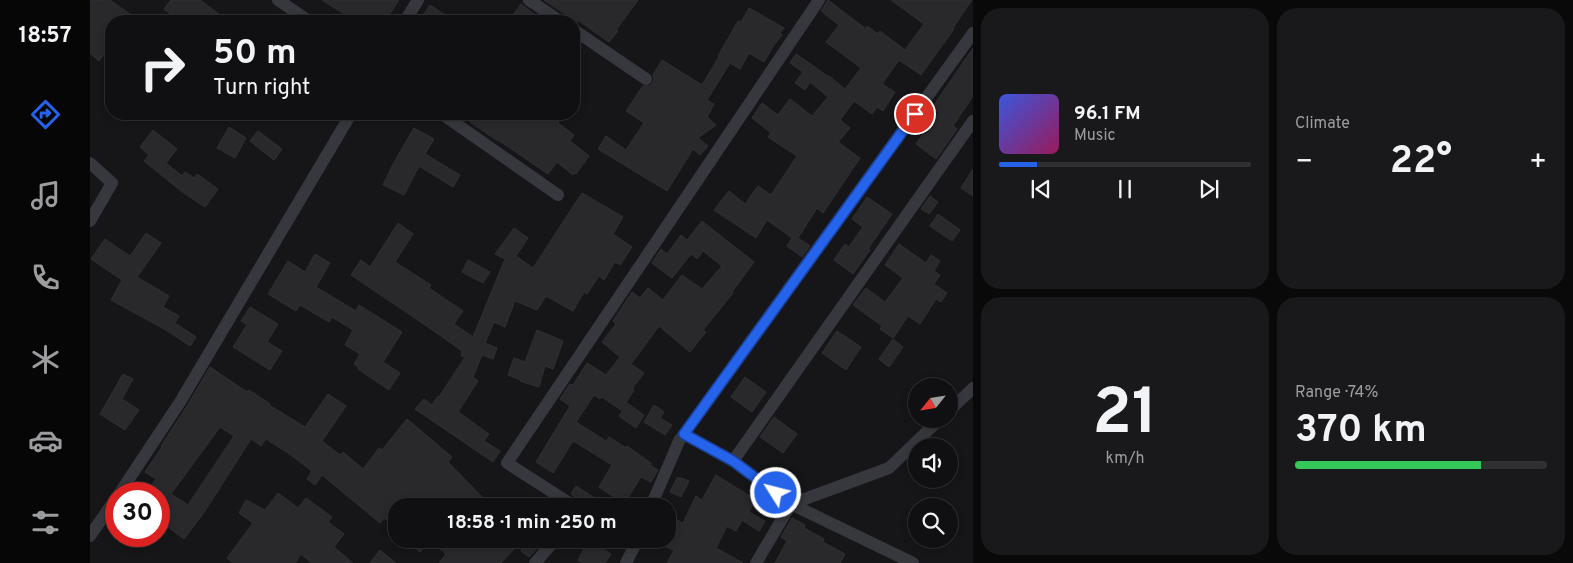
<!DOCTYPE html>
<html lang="en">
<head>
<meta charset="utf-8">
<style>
	:root { --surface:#101012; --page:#19191b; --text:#f1f3f6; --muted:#9c9d9f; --line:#303032; --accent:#2563eb }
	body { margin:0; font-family:Overpass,sans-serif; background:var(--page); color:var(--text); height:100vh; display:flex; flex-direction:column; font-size:19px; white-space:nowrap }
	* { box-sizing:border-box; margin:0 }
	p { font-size:16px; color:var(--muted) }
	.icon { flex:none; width:28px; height:28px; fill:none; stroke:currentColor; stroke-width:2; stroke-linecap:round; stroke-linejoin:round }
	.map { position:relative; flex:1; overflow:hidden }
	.drawer { display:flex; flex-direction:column; gap:8px; padding:8px; background:#09090a; width:600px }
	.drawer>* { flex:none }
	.top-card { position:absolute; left:15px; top:15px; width:475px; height:105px; border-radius:20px; box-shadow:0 2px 8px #0003,0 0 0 1px var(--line); background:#101012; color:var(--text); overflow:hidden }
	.needle { width:32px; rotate:240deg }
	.buttons { position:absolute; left:818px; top:378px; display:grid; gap:10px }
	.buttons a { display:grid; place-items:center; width:50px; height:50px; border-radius:50%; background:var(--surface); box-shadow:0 2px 8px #0003,0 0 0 1px var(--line); font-size:25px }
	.speed { position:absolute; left:15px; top:482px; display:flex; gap:10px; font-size:25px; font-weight:700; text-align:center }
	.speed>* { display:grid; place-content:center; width:65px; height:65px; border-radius:50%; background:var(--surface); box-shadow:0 2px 8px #0003,0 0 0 1px var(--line); line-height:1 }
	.speed .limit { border:8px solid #d22; background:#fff; color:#111 }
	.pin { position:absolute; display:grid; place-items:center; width:42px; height:42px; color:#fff; margin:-21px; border:2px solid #fff; border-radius:50%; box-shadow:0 1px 5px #0007 }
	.me { position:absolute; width:55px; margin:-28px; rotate:306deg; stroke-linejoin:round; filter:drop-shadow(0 0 4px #0008) }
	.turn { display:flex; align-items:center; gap:18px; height:105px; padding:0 25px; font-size:22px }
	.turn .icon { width:65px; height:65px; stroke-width:2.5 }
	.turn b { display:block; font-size:35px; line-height:42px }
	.big { font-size:38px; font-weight:700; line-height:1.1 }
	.drawer .widget { flex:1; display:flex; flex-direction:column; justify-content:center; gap:8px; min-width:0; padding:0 18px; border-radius:20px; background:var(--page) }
	.drawer .dial { align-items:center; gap:0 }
	.dial b { font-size:65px; line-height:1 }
	.song { display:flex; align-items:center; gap:15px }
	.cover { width:60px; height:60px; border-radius:8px; background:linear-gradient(135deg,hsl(230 70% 55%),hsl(330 70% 35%)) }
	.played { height:5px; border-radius:2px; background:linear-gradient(90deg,var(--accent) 15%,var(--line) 15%) }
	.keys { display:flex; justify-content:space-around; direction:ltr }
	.heat { display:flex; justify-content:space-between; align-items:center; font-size:28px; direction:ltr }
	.charge { height:8px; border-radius:4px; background:linear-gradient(90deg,#34c759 74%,var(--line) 0) }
	.drawer .tiles { flex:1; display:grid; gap:8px; grid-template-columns:repeat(2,1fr) }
	.trip { position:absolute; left:298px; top:498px; width:288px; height:50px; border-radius:20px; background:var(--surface); box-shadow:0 2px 8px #0003,0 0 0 1px var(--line); font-weight:700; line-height:50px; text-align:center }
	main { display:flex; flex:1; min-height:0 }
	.menu { display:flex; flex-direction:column; width:90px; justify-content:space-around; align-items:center; background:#060607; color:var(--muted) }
	.menu .icon { width:35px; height:35px }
	.menu .current { color:var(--accent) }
	.menu b { font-size:22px; color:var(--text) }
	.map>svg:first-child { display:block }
	.building { fill:#29292c; stroke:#303034; fill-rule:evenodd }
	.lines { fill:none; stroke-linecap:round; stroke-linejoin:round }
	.street { stroke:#37383d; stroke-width:12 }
	.route-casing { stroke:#184099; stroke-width:12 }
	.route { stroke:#2563eb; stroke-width:9 }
</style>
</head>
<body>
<main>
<nav class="menu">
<b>18:57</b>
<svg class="icon current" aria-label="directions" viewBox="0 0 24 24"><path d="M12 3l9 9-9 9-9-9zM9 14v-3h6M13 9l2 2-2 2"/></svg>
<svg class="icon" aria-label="music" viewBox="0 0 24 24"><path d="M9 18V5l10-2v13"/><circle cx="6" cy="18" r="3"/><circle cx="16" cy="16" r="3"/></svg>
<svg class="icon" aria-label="phone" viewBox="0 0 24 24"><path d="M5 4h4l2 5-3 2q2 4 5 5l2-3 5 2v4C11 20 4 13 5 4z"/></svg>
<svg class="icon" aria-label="climate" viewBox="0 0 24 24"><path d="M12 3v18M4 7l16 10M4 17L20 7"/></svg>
<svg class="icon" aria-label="car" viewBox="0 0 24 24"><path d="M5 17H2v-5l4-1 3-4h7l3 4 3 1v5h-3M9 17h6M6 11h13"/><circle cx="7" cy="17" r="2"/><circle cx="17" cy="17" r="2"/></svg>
<svg class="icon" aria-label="filters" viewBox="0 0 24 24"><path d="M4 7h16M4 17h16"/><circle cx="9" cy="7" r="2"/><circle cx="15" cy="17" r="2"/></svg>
</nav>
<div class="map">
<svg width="883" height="563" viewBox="0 0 883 563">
	<rect width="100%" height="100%" fill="#161618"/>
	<path class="building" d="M0,0H20L50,21H21V45L9,61L0,53Z
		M81,0H110L138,21H90L74,9Z
		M232,0H309L295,21H290L282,16L278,21H265Z
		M454,0H548L526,30L528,31L519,42L489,21H478L475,14Z
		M738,0L776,29L777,26L788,34L790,31L815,50L834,24L801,0H882L863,28L864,29L831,75L809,60L792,84L805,92L793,111L787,107L782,114L764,101L750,120L760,128L748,142L770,158L733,213L727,208L708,238L720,246L712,257L697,246L702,238L677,220L666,238L624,210L639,191L655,204L668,186L681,195L707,156L678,137L681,133L662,118L672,103L688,115L700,99L722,116L738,97L720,82L715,90L705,83L713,72L700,63L706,54L739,77V76L755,89L771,68L736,42L749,25L731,11Z
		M431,4L444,14L456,21H419Z
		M340,5L364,21H329Z
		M659,8L694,28L690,33L692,35L684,45L674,62L659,53L650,69L640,63L617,100L624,104L617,117L626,125L608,138L618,146L610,155L603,149L577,191L508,149L516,136L536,150L554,123L536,111L553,86H559L562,84L564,79L563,75L572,60L612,85L629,57L628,56L648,21L651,22Z
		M883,48V96L863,126L867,129L846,159L826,144L849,112L842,108Z
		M386,114H412L422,120L427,114H458L469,120L468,123L484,135L480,141L499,156L486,174L484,173L483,175L467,162L458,174L408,140V141L380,122Z
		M139,127L156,138L145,158L127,148Z
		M324,128L344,139L335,154L370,175L363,187L329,166L314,195L293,185L303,164Z
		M63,130L87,149L76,163L92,176L95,172L104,178L107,174L128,189L115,207L91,191L54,161L59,155L50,147Z
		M168,131L192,149L184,160L160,141Z
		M883,169V196L871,188Z
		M492,193L533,217L523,234L542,247L530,265L525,262L514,280L509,276L497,294L494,292L483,311L456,296L447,310L425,301L415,327L404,322L395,343L407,348L403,359L392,355L383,377L388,381L368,412L399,434L394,441L410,451L403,462L325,409L334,399L342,405L348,396L349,397L375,357L371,356L372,351L344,331L261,275L271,260L280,267L308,223L323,234L305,262L341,285L339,288L373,311L364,324L383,337L415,259L405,254L424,228L438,238L426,256L443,268Z
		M840,196L848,202L839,214L831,209Z
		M777,197L802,214L778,249L780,250L763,274L744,260L755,244L759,247L773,227L762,219Z
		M848,214L870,230L862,241L840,226Z
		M612,221L664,262L642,292L643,293L613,330L616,332L600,352L569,326L541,364L554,373L542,389L544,390L531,410L512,397L510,399L504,395L486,422L516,441L519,437L536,448L537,446L561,463L560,465L568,470L561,482L551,477L534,504L509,487L522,465L485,442L483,441L463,473L446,462L480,406L470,399L480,384L483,385L497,363L516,375L530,357L512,342L526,324L523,321L542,292L550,298L558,288L573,300L592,275L612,289L632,266L613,251L607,259L601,254L582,278L562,263L571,249L577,254L591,235L597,240Z
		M56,233L71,243L47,277L79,296L73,307L89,316L85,323L106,337L100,346L76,330L21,300L32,280L1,259L15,239L40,256Z
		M809,244L836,263L841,255L850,261L844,271L850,275L844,284L857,293L851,302L846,299L830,324L818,316L803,338L790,329L792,326L763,305L776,288L795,302L813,278L795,265Z
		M225,254L240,263L226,287L266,311L269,305L312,332L293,362L310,373L299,390L268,369L269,368L264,364L270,354L255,345L263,330L242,317L239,322L210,305L206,311L178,294L198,261L215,272Z
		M378,260L400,272L393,283L372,272Z
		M160,307L188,324L177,342L192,351L180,370L143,347L157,325L151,321Z
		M447,330L473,341L463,369L455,366L449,387L430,381L431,380L418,375L424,358L435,362Z
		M747,331L771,347L756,370L732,353Z
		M803,339L813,347L799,367L789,359Z
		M120,367L157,392L159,390L180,404L179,405L215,427L238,394L256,406L232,441L250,455L253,452L273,469L289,448L292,450L317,419L362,457L358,462L401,506H306V528L294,518L290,523L232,475L225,485L217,479L222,471L198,453L176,439L171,446L161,439L115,511L94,539L70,521L74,515L69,511V494H56L66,479L55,472L72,447L71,446L97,406ZM130,427L144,436L98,505L81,494Z
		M33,374L43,379L32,399L49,410L35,430L10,414Z
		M655,377L676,392L662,412L641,397Z
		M537,403L554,415L546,428L529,416Z
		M564,405L574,412L570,418L582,425L575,435L554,422Z
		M684,417L707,434L693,453L670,437Z
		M626,475L666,500L659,512L675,521L669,531L652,520L646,531L637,526L626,548L653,563H577L584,550L576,547V518L581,520L582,518L593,523L606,496L612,500Z
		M587,478H591L599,481L591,497L580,492Z
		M486,486L517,506H495L489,499L481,494Z
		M188,493L208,508L216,498L242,517L238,522L254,534L244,547L263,563H222L211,554L205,563H143L137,558L163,523L149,513L156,500L175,510Z
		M702,518L715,525L714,528L734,539L733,542L755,554L750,563H685L697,541L691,537Z
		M315,539H417L426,547L411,563H349L356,554L340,540L330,552Z
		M440,539H442L450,545L439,557L431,551Z
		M499,540L521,554L515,563H493L488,560Z
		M290,550L306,563H280Z"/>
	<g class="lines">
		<path class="street" d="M188,0L219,21
			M439,0L470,21
			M315,21L328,0
			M484,30L556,79
			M352,114L468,195
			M0,163L22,183L0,221
			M859,411L883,388
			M594,434L643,461L701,504L823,563
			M643,461L883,121
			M29,494L90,402L261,114
			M484,506L417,463L729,0
			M561,506L589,441L883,33
			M0,536L26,498
			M445,563L466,539
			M536,563L548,539
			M666,563L701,504L799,468L850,419"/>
	</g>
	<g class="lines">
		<defs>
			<path id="route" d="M686,493L643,461L594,434L825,114"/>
		</defs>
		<use href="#route" class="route-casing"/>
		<use href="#route" class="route"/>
	</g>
</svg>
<div class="buttons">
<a><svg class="needle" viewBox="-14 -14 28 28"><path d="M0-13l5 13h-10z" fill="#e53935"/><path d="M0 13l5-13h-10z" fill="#9c9d9f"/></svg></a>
<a><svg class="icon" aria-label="sound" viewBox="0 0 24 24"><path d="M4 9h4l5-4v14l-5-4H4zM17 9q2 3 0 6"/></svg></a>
<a><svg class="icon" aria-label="search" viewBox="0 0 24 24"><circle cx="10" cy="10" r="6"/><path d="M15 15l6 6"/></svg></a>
</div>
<div class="speed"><div class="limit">30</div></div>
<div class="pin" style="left:825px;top:114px;background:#d93025"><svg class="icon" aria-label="arrive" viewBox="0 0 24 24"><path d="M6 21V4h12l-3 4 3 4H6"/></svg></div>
<svg class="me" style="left:686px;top:493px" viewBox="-20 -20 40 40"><circle r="17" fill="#2563eb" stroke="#fff" stroke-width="3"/><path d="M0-11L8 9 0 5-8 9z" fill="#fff"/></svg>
<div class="trip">18:58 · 1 min · 250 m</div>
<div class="top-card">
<div class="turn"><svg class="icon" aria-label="right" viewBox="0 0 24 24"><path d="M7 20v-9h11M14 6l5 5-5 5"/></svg><div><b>50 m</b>Turn right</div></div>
</div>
</div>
<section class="drawer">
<div class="tiles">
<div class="widget">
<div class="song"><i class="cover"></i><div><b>96.1 FM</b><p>Music</p></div></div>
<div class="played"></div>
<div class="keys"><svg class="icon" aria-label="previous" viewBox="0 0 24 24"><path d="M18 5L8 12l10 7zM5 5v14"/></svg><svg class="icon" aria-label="pause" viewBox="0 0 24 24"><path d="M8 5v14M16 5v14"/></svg><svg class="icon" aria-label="next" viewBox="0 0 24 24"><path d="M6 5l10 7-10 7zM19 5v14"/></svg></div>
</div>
<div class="widget"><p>Climate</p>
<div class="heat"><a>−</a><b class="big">22°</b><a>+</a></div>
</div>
<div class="widget dial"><b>21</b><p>km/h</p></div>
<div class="widget"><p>Range · 74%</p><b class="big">370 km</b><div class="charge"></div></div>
</div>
</section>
</main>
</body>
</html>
